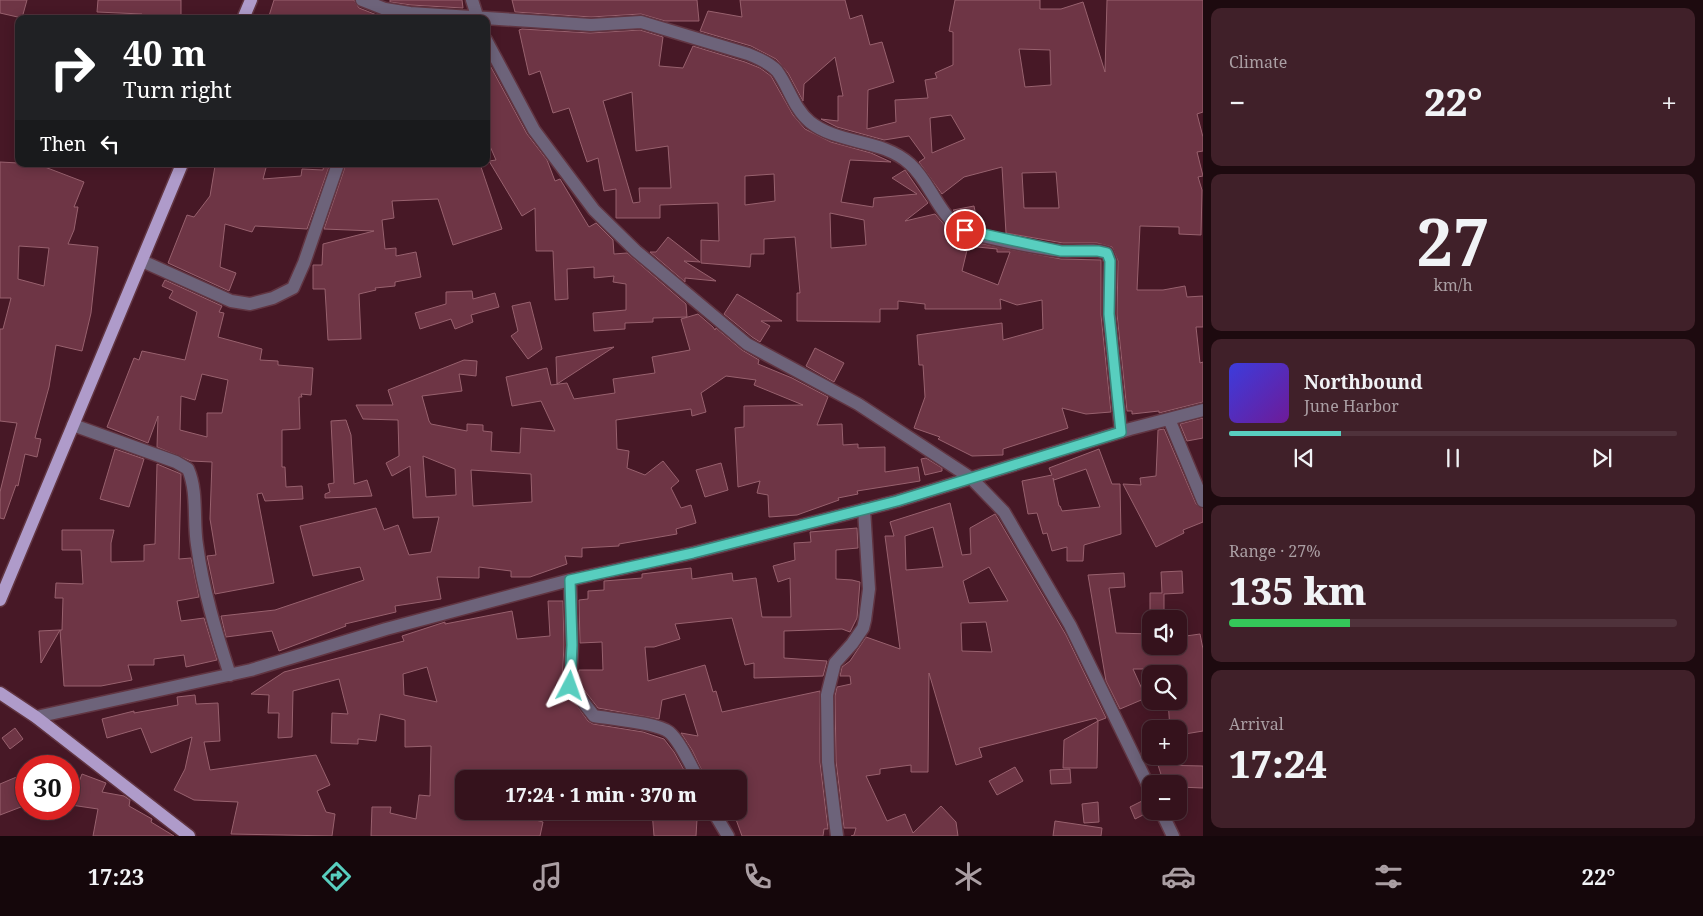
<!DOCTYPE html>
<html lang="en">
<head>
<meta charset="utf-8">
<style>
	:root { --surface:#35121c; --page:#402029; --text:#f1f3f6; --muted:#aa9ea3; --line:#4f323b; --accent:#58cebf }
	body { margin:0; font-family:"Noto Serif",serif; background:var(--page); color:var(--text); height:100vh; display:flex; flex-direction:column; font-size:19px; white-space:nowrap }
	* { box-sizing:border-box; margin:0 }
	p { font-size:16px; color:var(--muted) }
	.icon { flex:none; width:28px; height:28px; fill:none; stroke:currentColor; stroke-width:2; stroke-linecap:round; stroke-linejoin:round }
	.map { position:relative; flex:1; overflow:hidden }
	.panel { display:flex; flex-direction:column; gap:8px; padding:8px; background:#1d0a0f; width:500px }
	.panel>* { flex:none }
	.top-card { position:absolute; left:15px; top:15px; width:475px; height:152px; border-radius:10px; box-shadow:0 2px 12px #0003,0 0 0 1px var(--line); background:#202124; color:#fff; overflow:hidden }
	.tools { position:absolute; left:1142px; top:610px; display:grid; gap:10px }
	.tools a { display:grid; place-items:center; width:45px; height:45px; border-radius:10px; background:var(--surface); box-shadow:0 2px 12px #0003,0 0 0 1px var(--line); font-size:25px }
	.speed { position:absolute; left:15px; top:755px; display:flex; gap:10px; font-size:25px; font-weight:700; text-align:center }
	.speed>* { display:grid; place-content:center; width:65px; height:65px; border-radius:50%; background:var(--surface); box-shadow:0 2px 12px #0003,0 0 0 1px var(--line); line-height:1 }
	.speed .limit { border:8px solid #d22; background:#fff; color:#111 }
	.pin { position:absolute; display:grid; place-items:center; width:42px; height:42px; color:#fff; margin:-21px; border:2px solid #fff; border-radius:50%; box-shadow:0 1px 5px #0007 }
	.me { position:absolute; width:55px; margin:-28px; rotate:4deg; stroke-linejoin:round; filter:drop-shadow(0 0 4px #0008) }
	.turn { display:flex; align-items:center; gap:18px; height:105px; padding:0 25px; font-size:22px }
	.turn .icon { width:65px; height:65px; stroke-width:2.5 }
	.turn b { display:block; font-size:35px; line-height:42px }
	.then { display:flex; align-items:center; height:48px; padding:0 25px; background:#0003; gap:10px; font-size:19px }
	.big { font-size:38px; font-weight:800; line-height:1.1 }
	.panel .card { flex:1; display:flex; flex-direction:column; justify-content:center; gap:8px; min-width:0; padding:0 18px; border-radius:10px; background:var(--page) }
	.panel .dial { align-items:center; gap:0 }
	.dial b { font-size:65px; line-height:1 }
	.song { display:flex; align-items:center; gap:15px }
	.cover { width:60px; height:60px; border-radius:8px; background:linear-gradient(135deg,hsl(240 70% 55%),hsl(280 70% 35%)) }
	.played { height:5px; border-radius:2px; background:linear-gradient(90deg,var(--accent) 25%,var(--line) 25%) }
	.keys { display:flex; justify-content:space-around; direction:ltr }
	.heat { display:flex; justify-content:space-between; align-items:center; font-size:28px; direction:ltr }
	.charge { height:8px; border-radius:4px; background:linear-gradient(90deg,#34c759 27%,var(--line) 0) }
	.trip { position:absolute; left:455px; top:770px; width:292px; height:50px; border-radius:10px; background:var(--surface); box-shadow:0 2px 12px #0003,0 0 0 1px var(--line); font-weight:800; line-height:50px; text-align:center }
	.menu { display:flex; height:80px; justify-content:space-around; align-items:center; background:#15070b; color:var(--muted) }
	.menu .icon { width:35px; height:35px }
	.menu .active { color:var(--accent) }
	.menu b { font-size:22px; color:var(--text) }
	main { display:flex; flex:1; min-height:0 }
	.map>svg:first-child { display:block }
	.building { fill:#6e3545; stroke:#98616e; fill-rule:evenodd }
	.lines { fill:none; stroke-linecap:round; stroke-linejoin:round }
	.minor-casing { stroke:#613542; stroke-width:15 }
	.major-casing { stroke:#613542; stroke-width:15 }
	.minor { stroke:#6d637a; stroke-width:12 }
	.major { stroke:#af9bca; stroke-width:12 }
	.route-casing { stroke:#39867c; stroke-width:12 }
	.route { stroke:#58cebf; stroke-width:9 }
</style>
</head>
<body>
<main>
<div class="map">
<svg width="1203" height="836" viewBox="0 0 1203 836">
	<rect width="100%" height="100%" fill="#471826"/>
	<path class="building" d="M0,0H27L22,18L0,13Z
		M98,0H181V18L142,19V14L97,12Z
		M274,0H354L359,8L382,17L395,19H381L368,16L367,19H268Z
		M390,0H462L463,8L411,5L390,2Z
		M512,0H697L699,21H665L641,14L591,17L515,12Z
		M740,0H845L850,19L862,15L870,45L882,42L894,82L868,90L867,129L896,122L895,100L928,98L925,80L937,78L935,73L953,65V32L949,31L955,0H1040V9H1061L1083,2L1105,72L1107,0H1203V112L1197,114L1203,137V151L1197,152L1203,176L1198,177L1202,190L1201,235L1179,234V227L1140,226L1137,290H1163L1185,286L1187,297L1203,296V327H1196L1200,363L1203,362V402L1159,413V411L1132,414V411H1127L1117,314L1118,261L1112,247L1097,243H1063L1006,233L1002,167L964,177L942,194L919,162L925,158L909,136L884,140L837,127L821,119L838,121V96H843L835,57L804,84L803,101L788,73L776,59L751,46L700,31L708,11L742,17ZM1019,49L1050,50L1051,85L1025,87ZM951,115L965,139L932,153L930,118ZM1056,172L1059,208H1024L1022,173Z
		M522,29L590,33L640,30L663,37L659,66L683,68L693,46L745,62L760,68L771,76L793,115L805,129L831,142L871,153L891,162L850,160L841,202L873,207L874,198L917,194L892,178L905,170L928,203L905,221L935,214L948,229L957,236L978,243L1061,259L1101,260V315L1111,412L1086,414L1062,408L1068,428L1003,449V455L972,456L938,439L940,437L914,428L925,397L923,365H919L917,335L1002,323L1003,340L1043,329L1042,300L1017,305L1000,299L1001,309H925V304L898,301V309H880V322L797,321V293H800L795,237L764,239V254H751L750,267L701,263V240L719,241L718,203L660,205V218H616V189L604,191L598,158L587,162L569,108L553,113L540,71L529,75L519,30ZM632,92L636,151L668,146L671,188H639L640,202L633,203L603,101ZM774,174L775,201L745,205V176ZM830,213L864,220L866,245L831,248ZM968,246L997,249V252H1010L998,285L962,271Z
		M486,58L527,134L547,160L555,181L560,179L589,227L596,223L613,240L614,254L627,253L686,304L687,317L653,318V322L625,323V329L594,331L593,313L626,310V284L613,282L614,276L594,278V267L567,269L568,299L555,300L553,251H536L535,208L522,216L489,161L496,160L486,137Z
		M0,162L37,164L84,182L74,207H78L74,230L68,244L98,247L91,313L82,351L56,345L49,387L35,438L41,439L37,457L25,454L18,486L16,485L4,519L0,518V492L17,423L0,421V329H3L11,298H0ZM19,246L49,248L44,286L18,279Z
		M220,164H267L263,179L301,176L302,169L323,170L324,164H330L307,229L255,226L252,232L225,224L220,267L236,273L229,291L168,263L187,215L194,217L210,196L215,166L219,167Z
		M346,164H387V166L480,164L502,229L453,245L438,199L392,201L394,218L382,220L385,249L396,248V256L416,252L421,277L395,282V286L375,288L376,290L359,294L361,339L328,340L325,289H313V265H322L323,244L374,231L324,229Z
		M974,206L978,226L966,222L953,210Z
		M668,237L700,262L684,261L716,281L685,278V282L650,252H656Z
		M165,280L222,306L219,312L224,313L218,337L262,349L260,360L278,361V365L313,368L311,395L301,394L302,397H299L300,429L282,430V467H285L286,487L302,486L303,499L265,501L262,493L257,494L274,583L215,594L207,556L216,555L210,519L212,462L191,461L157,447L158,416L148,443L107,427L134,358L139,360L142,351L185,360L197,312L169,298L173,291L162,286ZM202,374L228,380L222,413H207V437L180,430L181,396L195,400Z
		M472,291L473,299L495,293L499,307L471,315L473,322L455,329L451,319L420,329L415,313L446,304V292Z
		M737,294L782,321H761L770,326L760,342L752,337L724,314Z
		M530,302L542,349L528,359L511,336L518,331L512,306Z
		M698,314L713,327L715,330L716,328L742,350L759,360L758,364L792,378L828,397L817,425L842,424L843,445L858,444V448L885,447V472L918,467L920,481L857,491L858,494L838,498L839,500L797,515L769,517L768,495L757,493L760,481L738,487L735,428L744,427V406L803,405L754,385L756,380L726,376L701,393L706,412L692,416L691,409L616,420L617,449L629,451L627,468L645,475L663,461L679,481L671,488L681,508L691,505L696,523L676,529L677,534L619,544V546L582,548V557L565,556L567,564L530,577H511V571L479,567V578L437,577L441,599L395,606L396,612L345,624L346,626L279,651L272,631L226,637L221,616L275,610L364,580L360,567L313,576L300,526L376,508L384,530L398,525L409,555L431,552L439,517L413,518L410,466L392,476L386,463L399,456L398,420L363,419L356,405H393L388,390L464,360L477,361L476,376L459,374L462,391L422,396L429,421L431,424L467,431V424L483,425V431L492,432L491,451L520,453L521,428L555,431L541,401L512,406L506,377L547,368L551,385L567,383L574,399L615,393L613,379L655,373L652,357L690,350L681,319ZM423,456L455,469L456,495L426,497ZM471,470L531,474L532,502L473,506Z
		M614,347L557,384L556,357Z
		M815,348L844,363L834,382L806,366Z
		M1203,418V438L1187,441L1180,424Z
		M346,420L351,435L354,484L367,480L372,496L325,498V494L330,492L328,484L334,483L331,421Z
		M1164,429L1196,504L1203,509V522L1183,530L1184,533L1156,547L1123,484L1141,485L1140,478L1156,476L1158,430Z
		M115,449L144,459L129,507L100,499Z
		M1099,449L1112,484H1120L1121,534L1084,545L1083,561H1067V547L1052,551L1047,533L1043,534L1037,513L1028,514L1022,481L1052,475L1049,468ZM1086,469L1100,507L1062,511L1060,506H1059L1053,478L1054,480Z
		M926,458L942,468V471L925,475L921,459Z
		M721,463L728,490L705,497L696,470Z
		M157,464L181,474L179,559L191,558L199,597L177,601L181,621L204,618L217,660L186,667L184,655L154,659V665H128L132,680L101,686H64L60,630H62L63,598H55L56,583L83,584L81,550H62V530H114L111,543V562L144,561V545L155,544Z
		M950,503L962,555L971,554L970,528L995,514L997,517L1066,635L1106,718L1098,721L1096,718L979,748L982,757L956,765L929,673L928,772H911V765L880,769V774L866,776L887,821L905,814L913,833L941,806L956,822L958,836H851L854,835L856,828H844L836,761L835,696L837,687L851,684L850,676H840L842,667L850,661L866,637L900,649L885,536H894L890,522ZM933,527L943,567L906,570L905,536ZM989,567L1008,601L969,603L963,581ZM986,622L992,652L962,651L961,623Z
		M857,528L858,548L836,550V579L852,580L860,582L857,618L850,632L842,629L784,631V658L827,661L823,676L754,678V663L745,665L732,618L675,624L680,639L654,647H645L648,681L705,665L713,692L716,691L722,712L820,691V762L828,829H824L823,836H742L733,811H739V779H706L692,750L681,733L698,736L685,694L662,700L659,719L598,708L578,682L579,670H603L602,642L580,643L579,600L588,599V591L604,590V581L642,578V574L691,568L692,579L732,573L733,581L756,578L762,617H791L790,578L778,582L773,566L795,560L794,543L811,542L810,532Z
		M1182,571L1183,593L1164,594V619H1150V593H1162L1161,572Z
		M1124,573L1125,587L1109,588L1116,633L1151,634V646H1179V637L1200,634L1203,649V731L1179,735V729H1170L1168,701H1179V669H1133L1146,698L1120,709L1106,681L1088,575Z
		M548,601H563L564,645L562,685L588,721L593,724L643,732L664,739L674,752L689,779H464V811H503L543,822L540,836H371L372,807H391L390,813L416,819L419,795L430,796L431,746L405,747V720L380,714L376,741L358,739V744L331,743L332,713L348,714L339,679L293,691L292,737L278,738L279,713H268L269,695L251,694L284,672L404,641L402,636L445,622V624L512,611L517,639L550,636ZM427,667L437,702L404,695L403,674Z
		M60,630L41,663L39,631Z
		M195,695L196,704L218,703L220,741L204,742L210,770L316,755L330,785L317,791L326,812L335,814L332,836L231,834L238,802L194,800L174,790L185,769L192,737L151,753L141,728L107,738L102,719L134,711V713L178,705L177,697Z
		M1098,721L1097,768H1063L1064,740Z
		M15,728L23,739L10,749L2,738Z
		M1158,765L1203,766V788L1179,787V784H1164Z
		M1015,767L1023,781L997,795L989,781Z
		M1070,769L1071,783L1051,784L1050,770Z
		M26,773V795L17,797L21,807L0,815V784Z
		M82,774L106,783L102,792L124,796L130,800L129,806L152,819L151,822L174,836H93L98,809L71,805L73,791L75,792Z
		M1148,798L1151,799V811L1135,819L1130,807Z
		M1098,802L1099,822L1084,823L1082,804Z
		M652,811H676L677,818L697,819L696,836H654Z
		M1055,821L1102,828L1101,836H1053Z"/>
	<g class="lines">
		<defs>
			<path id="minor" d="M362,0L385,9L410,13L591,25L641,22L748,54C758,58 770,63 777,71C789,87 794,109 810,122C839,145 881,138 910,164C931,183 938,215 962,229C975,237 1045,249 1062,251C1077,252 1094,248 1107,253L1110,261L1109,314L1121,432
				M472,0L478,19
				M486,40L534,130L594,210L636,251L747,344L858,404L971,478L1004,512L1070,625L1151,791
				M142,261L231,301L250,304L273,298L293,288L304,263L338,164
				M1169,419L1203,501
				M73,425L176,462L188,469C198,492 193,520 197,545C203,590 216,632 230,675
				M570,580L572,645L570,685L594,716C611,719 658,723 669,732C680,741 691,766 698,779
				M36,717L251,670L386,629L570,580L693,553L897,501L1130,429L1203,410
				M713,811L728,836
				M1161,811L1173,836
				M837,836L828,762L827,695L835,663L852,644L863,628L865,620L869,589L864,509"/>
			<path id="major" d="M243,19L251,0
				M0,600L182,164
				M0,693L36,717L189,836"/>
		</defs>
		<use href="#minor" class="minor-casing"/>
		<use href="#major" class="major-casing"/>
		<use href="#minor" class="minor"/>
		<use href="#major" class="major"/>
	</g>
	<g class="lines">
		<defs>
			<path id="route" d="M570,686L572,645L570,580L693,553L897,501L1121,432L1109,314L1110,261L1107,253L1098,251H1061L965,230"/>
		</defs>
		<use href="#route" class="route-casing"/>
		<use href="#route" class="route"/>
	</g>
</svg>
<div class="tools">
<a><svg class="icon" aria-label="sound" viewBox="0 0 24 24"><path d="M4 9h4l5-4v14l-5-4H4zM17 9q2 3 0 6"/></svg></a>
<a><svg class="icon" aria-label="search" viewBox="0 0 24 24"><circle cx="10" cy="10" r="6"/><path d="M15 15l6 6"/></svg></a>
<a>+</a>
<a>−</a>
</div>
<div class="speed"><div class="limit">30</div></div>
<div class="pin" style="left:965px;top:230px;background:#d93025"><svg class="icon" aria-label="arrive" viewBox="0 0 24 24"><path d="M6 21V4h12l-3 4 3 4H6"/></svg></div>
<svg class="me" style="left:570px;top:686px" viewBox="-20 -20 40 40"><path d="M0-17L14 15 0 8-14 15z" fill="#58cebf" stroke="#fff" stroke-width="4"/></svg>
<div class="trip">17:24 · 1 min · 370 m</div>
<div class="top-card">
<div class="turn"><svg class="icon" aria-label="right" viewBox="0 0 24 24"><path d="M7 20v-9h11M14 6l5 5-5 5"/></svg><div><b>40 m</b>Turn right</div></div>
<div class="then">Then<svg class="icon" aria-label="left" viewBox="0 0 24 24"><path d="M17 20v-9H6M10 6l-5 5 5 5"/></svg></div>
</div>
</div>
<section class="panel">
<div class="card"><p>Climate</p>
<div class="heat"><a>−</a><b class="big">22°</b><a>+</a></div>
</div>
<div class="card dial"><b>27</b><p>km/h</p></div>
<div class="card">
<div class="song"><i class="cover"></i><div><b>Northbound</b><p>June Harbor</p></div></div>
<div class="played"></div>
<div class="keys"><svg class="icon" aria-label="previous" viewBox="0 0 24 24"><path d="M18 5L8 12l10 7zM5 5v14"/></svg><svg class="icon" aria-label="pause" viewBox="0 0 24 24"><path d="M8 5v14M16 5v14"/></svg><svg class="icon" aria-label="next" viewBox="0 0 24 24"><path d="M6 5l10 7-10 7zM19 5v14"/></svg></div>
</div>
<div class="card"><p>Range · 27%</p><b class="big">135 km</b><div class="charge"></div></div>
<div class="card"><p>Arrival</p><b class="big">17:24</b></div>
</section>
</main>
<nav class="menu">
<b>17:23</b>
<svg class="icon active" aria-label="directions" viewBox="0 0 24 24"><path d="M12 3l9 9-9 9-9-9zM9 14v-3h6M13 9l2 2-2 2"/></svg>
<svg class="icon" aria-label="music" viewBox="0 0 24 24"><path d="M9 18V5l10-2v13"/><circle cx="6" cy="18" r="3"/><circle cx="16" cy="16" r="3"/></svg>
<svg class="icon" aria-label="phone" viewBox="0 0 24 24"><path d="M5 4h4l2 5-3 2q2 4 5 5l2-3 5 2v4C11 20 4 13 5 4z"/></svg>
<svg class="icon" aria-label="climate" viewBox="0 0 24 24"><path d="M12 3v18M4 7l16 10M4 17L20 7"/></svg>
<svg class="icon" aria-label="car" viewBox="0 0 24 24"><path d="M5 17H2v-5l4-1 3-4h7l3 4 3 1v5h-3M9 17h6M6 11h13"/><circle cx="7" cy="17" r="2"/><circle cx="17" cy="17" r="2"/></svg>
<svg class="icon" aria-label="filters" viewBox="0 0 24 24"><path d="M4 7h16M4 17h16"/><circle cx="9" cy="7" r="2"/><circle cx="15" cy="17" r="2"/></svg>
<b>22°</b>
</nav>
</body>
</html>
